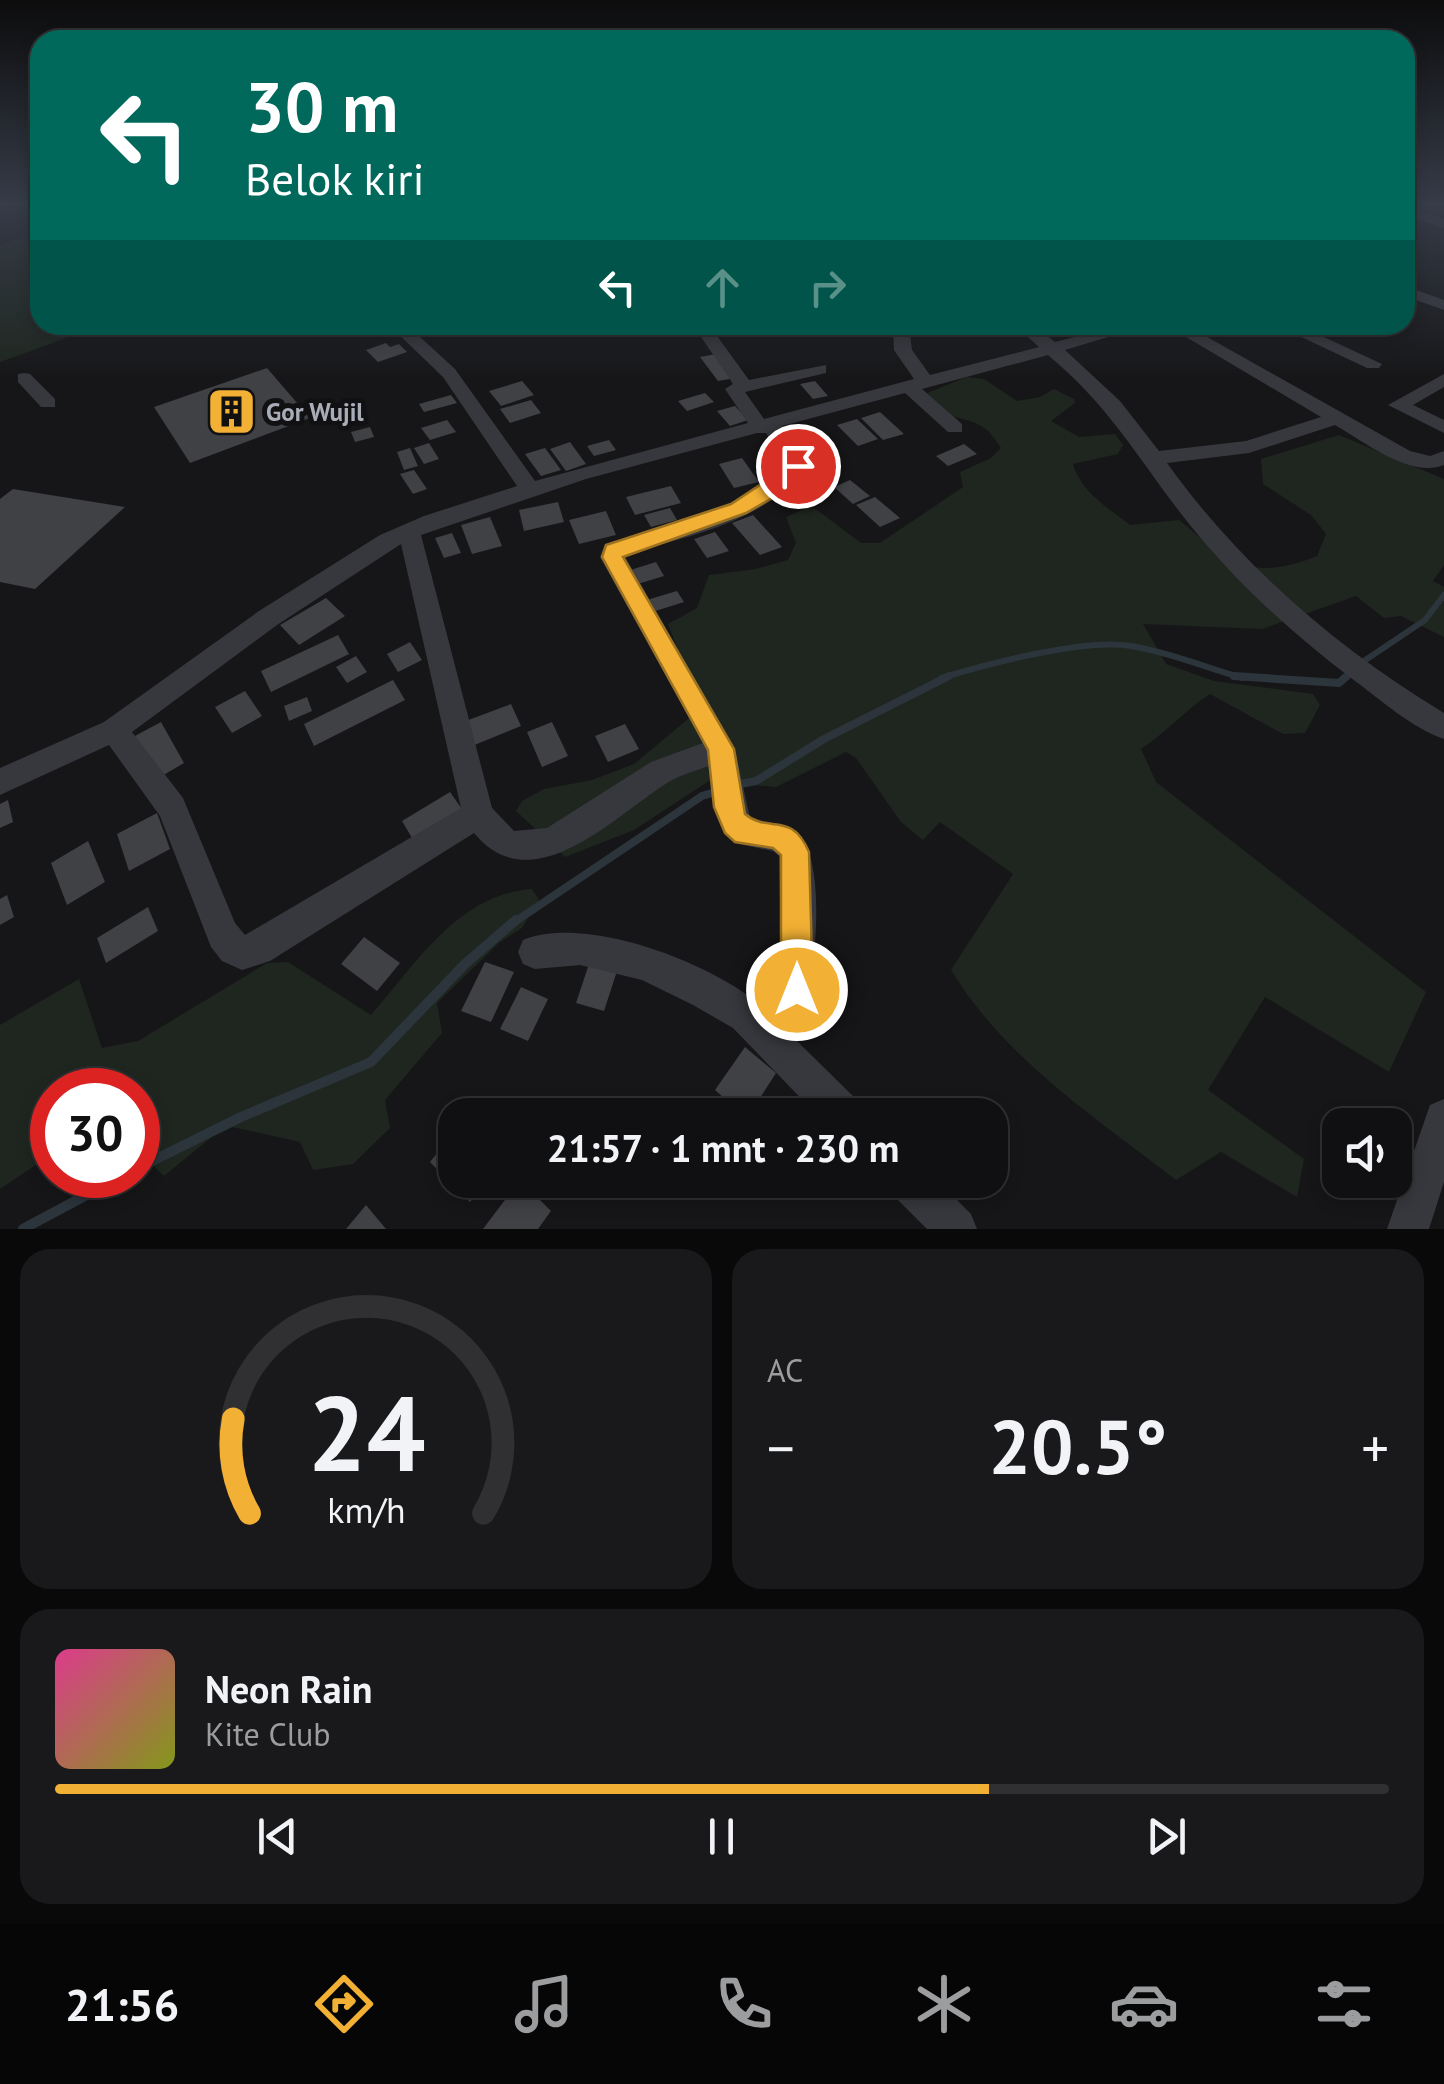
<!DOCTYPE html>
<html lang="id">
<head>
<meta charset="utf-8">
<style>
	:root { --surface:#101012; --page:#19191b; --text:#f1f3f6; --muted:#9c9d9f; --line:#303032; --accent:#f2b134 }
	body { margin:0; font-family:"PT Sans",sans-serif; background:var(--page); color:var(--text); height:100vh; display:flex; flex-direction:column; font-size:38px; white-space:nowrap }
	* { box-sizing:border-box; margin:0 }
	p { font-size:32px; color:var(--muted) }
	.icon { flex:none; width:55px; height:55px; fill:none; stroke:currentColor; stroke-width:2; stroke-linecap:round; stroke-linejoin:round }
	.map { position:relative; height:1229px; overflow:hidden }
	.panel { display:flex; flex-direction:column; gap:20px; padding:20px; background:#09090a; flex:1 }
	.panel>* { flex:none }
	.banner { position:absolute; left:30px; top:30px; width:1385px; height:305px; border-radius:30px; box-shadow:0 5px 15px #0003,0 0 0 2px var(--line); background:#00695c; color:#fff; overflow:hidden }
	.fabs { position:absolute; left:1322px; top:1108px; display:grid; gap:20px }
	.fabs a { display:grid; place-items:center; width:90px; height:90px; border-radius:20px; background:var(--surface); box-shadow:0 5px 15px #0003,0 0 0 2px var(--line); font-size:50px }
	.speed { position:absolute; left:30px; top:1068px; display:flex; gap:20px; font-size:50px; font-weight:700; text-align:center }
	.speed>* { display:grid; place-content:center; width:130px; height:130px; border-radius:50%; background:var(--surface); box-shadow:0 5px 15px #0003,0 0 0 2px var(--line); line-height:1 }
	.speed .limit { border:15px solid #d22; background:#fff; color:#111 }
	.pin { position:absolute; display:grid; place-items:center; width:85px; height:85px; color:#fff; margin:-42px; border:5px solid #fff; border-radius:50%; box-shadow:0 2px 10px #0007 }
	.me { position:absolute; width:110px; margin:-55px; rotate:0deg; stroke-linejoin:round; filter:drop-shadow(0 0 8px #0008) }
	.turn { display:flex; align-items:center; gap:35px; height:210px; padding:0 50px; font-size:45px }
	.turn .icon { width:130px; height:130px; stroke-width:2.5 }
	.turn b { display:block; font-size:70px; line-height:85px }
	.lanes { display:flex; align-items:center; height:95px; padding:0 50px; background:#0003; justify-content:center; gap:50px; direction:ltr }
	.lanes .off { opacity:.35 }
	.big { font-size:75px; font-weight:600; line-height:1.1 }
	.panel .tile { flex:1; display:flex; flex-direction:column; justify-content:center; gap:15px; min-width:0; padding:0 35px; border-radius:30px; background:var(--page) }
	.panel .dial { align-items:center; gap:0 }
	.dial svg { height:260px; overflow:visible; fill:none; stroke:var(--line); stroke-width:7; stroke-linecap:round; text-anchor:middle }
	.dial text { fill:var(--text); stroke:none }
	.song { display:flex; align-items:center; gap:30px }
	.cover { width:120px; height:120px; border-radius:15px; background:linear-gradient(135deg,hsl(330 70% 55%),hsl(70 70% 35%)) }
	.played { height:10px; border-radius:5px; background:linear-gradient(90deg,var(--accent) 70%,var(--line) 70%) }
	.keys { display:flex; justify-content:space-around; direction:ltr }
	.heat { display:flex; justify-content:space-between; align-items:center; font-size:55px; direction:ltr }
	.panel .tiles { flex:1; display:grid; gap:20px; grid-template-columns:1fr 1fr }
	.tile:last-child { grid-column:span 2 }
	.trip { position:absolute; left:438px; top:1098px; width:570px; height:100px; border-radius:30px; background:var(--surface); box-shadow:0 5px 15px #0003,0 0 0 2px var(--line); font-weight:600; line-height:100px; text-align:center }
	.tab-bar { display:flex; height:160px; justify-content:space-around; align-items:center; background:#060607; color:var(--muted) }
	.tab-bar .icon { width:70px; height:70px }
	.tab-bar .active { color:var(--accent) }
	.tab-bar b { font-size:45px; color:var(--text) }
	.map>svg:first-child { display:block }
	.green { fill:#1e261f }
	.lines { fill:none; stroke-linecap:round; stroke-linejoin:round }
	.stream-far2 { stroke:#2c353c; stroke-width:6 }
	.stream-far1 { stroke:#2c353c; stroke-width:8 }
	.stream { stroke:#2c353c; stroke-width:10 }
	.building { fill:#404145 }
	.minor { fill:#37383d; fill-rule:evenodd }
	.route { fill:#f2b134; stroke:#9d7322; stroke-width:2.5 }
	.labels { text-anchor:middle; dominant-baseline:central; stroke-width:10; stroke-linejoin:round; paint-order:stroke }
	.far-poi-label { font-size:25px; font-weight:bold; fill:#a8adb8; stroke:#111113; text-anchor:start }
</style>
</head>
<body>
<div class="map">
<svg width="1444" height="1229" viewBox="0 0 1444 1229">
	<rect width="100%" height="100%" fill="#161618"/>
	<path class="green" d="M40,231V325H102L0,362V246Z
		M967,377L984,379L1017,401L1040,397L1054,389L1074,399L1075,403L1051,421L1079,437L1115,434L1123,445L1118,454L1073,464C1081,492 1108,508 1130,525L1179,520C1230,562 1249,583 1317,556L1326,534L1311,515L1263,484L1261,459L1339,435L1444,479V565L1433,581L1444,587V637L1401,616L1384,618L1356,596L1262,629L1143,624L1166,664L1214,681L1313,694L1320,705L1305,733L1283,734L1210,694C1184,711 1166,733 1141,749L1156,782L1426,992L1389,1072L1265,997L1208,1090L1304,1159L1297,1197L1221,1152L1176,1180C1095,1117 1005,1059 951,970L1013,874L940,822L923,840L901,822L856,758L846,752L776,787L709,781L634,830L565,857L516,811L522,801L544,789L592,780L634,764L701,708L668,624L697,608L709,575L756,569L788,560L796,543L786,517L807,508L816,509L861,543H880L963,487L960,472L991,458L1001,448C996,441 991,432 984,428C964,413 945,425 927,393Z
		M532,889L539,900L522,928L500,942L437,1003L442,1033L385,1100L390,1128L353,1164L313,1170L300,1142L232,1127L213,1136L164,1176L138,1151V1090H52V1154L0,1189V1025L79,979L102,1048L138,1041L267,963L288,962L371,1015C416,964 458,894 532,889Z"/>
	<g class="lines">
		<path class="stream-far2" d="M1361,663L1425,620L1444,595
			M941,678C987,664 1085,638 1131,646C1169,652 1207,668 1243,678
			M1344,678L1352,671"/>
		<path class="stream-far1" d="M1234,676L1339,683L1347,676
			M735,785L756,781L824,739L949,676
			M513,923L702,796L718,791"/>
		<path class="stream" d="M138,1168L241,1117L371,1062L465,964L516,920
			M23,1229L124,1175"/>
	</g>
	<path class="building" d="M386,343L390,347L399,344L407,352L378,362L366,350Z
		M716,354L735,378L718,381L700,357Z
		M267,368L310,418L190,463L154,407Z
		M522,381L534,395L501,406L489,391Z
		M815,381L828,396L813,399L800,384Z
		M705,393L714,402L687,411L678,401Z
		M451,395L457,403L424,412L419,404Z
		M531,400L541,413L510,423L500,409Z
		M735,406L748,420L730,426L717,411Z
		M880,412L904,434L883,440L861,418Z
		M857,419L878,439L858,446L837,425Z
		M447,420L456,432L430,440L421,428Z
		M370,427L374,437L355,442L351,432Z
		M815,439L829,454L806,460L793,446Z
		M609,440L616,450L594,456L587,446Z
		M570,442L586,464L566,471L550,449Z
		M429,443L439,459L424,464L414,448Z
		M964,444L977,454L948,466L936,456Z
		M410,448L418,466L404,470L397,452Z
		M545,448L561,470L541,476L525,454Z
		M742,458L759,482L734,488L719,464Z
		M414,470L427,489L413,494L400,474Z
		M850,480L870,496L853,504L834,487Z
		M671,486L681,503L635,515L626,497Z
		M13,489L125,507L35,589L0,582V499Z
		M875,497L900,518L880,527L856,505Z
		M558,502L564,522L524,531L519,510Z
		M670,508L677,520L651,527L644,515Z
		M606,511L616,535L579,544L569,520Z
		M753,515L782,547L760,555L732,523Z
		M490,517L502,546L472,554L461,525Z
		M715,532L729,551L707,558L694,539Z
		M452,533L461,553L444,558L435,538Z
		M656,562L664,576L631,586L624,572Z
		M677,591L684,602L646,614L640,602Z
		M326,598L345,616L299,645L280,625Z
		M338,635L349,654L271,692L261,671Z
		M410,642L422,660L398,672L387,654Z
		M356,656L367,672L347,683L336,667Z
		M393,680L405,700L314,746L304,724Z
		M245,691L262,716L232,733L215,707Z
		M307,697L312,711L289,721L284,706Z
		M511,704L521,726L472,746L463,722Z
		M161,722L184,763L155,780L133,737Z
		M552,722L568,756L542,767L527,732Z
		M625,724L639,749L608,762L595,736Z
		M450,792L464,812L415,843L402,821Z
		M8,800L13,822L0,828V804Z
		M157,813L170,849L129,871L117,834Z
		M88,841L105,882L67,905L51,863Z
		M7,895L14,917L0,925V899Z
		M148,907L158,931L106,963L97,938Z
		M364,937L400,963L377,991L341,964Z
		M590,961L618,968L604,1011L576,1003Z
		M485,962L514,972L491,1022L461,1011Z
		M521,987L548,999L528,1041L500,1029Z
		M745,1047L776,1073L749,1115H743L715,1090Z
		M455,1131V1180H486L470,1202L430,1162Z
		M520,1180L551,1211L538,1229H483Z
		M366,1205L386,1229H346Z"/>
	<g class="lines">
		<path class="minor" d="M1405,207L1444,219V228L1405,215Z
			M1405,286L1444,300V310L1405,296Z
			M389,325H407L455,369L535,481L748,423L725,389L733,384L693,325H709L749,380L826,365V373L745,392L764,419L914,379L894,350L893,325H909L912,350L930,375L1039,347L1015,325H1033L1055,342L1121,325H1148L1065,350L1120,401L1159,451L1246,441L1321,417L1166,325H1186L1410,451L1430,456L1444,451V465C1411,479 1363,441 1335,425L1249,453L1167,463C1240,565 1337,648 1444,713V739C1412,728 1382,701 1355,681C1296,637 1240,586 1194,530C1141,465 1115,411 1048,355L922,389L962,424V432H948L905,393L782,426L808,466C766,522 688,536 624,555L735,749L749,814L753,820L796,830C831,862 814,998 795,1039L858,1101L864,1115H817L733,1028L693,1005L642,980L580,965L535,969L523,964L518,952L523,940C586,913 723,966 769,1013L781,950L779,856L773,851L734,843C715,820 713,795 709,766C695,771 679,775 667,783C612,818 532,903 474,833L270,961L242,970L222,961L211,947L160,816L109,745L0,795V768L104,722L259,611L380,535L424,516L517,486L443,377ZM757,433H766L787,465C736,512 669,526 605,544L600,557L703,743L651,762L547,828L514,831L492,808L421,535L586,479ZM401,544L461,808L245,935L235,923L183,798L132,732L277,625Z
			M1276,325H1298L1382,364L1379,368H1367Z
			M24,373L30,374L55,399V407H41L18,382V374Z
			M1444,374V387L1413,405L1444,420V433L1388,405Z
			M1444,1099V1182L1429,1229H1387L1430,1105Z
			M887,1180H937L971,1214L977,1229H927L893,1195Z"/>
	</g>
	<linearGradient id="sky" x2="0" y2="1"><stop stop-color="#0c0c0d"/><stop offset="0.54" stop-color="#363c48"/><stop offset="1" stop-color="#363c48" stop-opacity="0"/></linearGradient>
	<rect width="1444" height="379" fill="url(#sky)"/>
	<path class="route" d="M798,460L804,462V470L774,497L746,513L623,557L734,749L745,814C769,834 791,810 809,852L813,990L809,1001L797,1006L786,1001L781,990V855L773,848L735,842L725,833L714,807L708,750L602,557L606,545L731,504Z"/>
	<defs>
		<symbol id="building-square" viewBox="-11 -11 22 22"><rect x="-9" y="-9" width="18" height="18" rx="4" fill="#f2b134" stroke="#111113"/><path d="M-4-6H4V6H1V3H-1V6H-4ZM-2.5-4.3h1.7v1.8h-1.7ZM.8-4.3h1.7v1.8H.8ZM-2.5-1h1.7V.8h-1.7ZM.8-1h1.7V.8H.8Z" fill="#111"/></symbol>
	</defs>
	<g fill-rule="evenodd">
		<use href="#building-square" x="204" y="384" width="55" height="55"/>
	</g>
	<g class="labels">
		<g class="far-poi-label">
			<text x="266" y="412">Gor Wujil</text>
		</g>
	</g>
</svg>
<div class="fabs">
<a><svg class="icon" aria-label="sound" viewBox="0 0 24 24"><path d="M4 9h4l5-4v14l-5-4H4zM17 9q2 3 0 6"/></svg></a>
</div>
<div class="speed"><div class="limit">30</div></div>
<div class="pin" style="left:798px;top:466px;background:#d93025"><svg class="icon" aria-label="arrive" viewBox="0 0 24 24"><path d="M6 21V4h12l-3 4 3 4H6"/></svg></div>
<svg class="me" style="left:797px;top:990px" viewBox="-20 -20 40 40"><circle r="17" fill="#f2b134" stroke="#fff" stroke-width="3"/><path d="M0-11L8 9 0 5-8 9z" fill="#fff"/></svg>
<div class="trip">21:57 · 1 mnt · 230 m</div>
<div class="banner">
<div class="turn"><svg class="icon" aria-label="left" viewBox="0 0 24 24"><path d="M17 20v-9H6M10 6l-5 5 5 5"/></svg><div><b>30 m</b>Belok kiri</div></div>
<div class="lanes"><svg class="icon" aria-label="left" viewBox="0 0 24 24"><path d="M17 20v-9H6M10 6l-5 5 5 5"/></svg><svg class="icon off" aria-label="ahead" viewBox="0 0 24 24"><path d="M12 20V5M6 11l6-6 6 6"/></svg><svg class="icon off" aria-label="right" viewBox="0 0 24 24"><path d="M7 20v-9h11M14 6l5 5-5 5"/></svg></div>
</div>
</div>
<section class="panel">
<div class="tiles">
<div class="tile dial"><svg viewBox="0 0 100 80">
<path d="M14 69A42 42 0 1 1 86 69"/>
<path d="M14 69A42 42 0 0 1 9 40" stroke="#f2b134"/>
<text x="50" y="56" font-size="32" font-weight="700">24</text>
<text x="50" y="72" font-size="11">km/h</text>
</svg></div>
<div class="tile"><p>AC</p>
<div class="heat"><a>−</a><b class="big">20.5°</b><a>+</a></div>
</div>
<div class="tile">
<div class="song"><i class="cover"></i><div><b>Neon Rain</b><p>Kite Club</p></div></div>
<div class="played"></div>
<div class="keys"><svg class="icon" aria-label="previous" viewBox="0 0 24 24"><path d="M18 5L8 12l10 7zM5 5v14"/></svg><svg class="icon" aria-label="pause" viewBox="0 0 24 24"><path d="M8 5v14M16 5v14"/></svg><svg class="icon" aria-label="next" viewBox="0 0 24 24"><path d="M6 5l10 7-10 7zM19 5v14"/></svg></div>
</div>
</div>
</section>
<nav class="tab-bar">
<b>21:56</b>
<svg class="icon active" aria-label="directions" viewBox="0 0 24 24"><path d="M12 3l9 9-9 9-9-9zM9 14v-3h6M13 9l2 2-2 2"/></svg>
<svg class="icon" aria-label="music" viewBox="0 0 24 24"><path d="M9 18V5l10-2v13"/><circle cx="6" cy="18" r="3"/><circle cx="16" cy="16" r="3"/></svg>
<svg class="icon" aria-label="phone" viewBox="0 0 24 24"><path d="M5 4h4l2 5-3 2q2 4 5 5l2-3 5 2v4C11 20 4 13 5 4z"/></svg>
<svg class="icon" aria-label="climate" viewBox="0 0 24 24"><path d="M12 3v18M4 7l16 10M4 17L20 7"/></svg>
<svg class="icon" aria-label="car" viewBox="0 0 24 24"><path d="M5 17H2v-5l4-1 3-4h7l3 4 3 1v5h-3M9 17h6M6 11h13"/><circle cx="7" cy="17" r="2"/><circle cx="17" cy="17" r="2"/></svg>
<svg class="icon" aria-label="filters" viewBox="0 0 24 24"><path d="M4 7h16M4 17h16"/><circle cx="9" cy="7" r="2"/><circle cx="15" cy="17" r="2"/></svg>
</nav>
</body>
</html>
